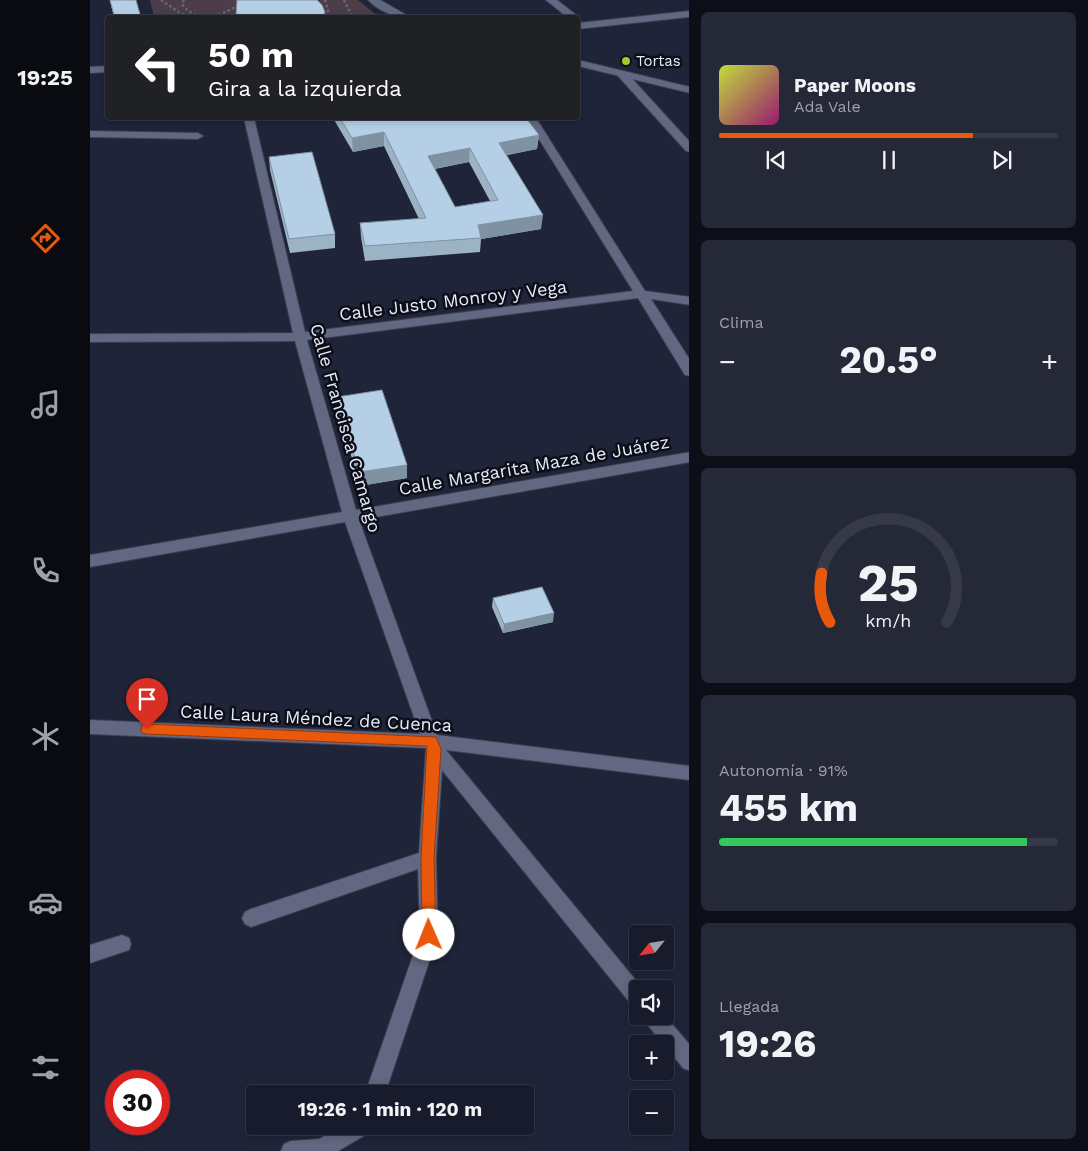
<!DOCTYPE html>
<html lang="es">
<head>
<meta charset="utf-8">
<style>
	:root { --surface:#181b2b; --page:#252837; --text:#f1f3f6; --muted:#9fa1a9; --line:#363947; --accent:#ea580c }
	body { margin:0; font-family:"Work Sans",sans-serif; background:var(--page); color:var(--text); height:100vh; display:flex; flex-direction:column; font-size:19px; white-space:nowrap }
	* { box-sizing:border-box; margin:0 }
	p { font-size:16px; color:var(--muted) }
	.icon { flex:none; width:28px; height:28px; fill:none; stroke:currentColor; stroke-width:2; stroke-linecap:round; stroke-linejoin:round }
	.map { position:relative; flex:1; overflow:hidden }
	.panel { display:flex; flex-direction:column; gap:12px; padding:12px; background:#0d0f18; width:399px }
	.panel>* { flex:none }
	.banner { position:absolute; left:15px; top:15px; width:475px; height:105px; border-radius:5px; box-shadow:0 2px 8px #0003,0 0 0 1px var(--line); background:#202124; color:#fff; overflow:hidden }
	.needle { width:32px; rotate:240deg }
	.fabs { position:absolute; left:539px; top:925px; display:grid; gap:10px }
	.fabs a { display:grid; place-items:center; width:45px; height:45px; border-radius:5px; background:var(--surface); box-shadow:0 2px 8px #0003,0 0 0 1px var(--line); font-size:25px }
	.speed { position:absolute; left:15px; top:1070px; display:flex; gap:10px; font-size:25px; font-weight:700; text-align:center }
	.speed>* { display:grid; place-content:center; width:65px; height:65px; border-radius:50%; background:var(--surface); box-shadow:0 2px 8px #0003,0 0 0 1px var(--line); line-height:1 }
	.speed .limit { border:8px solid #d22; background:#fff; color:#111 }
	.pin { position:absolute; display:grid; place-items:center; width:42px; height:42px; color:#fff; margin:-51px -21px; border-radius:50% 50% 50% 0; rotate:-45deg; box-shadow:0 0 5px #0007 }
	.pin .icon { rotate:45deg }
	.me { position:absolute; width:55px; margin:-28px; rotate:359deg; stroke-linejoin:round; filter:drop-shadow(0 0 4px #0008) }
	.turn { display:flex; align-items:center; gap:18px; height:105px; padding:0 20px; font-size:22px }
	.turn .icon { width:65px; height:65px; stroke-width:2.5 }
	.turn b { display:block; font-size:35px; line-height:42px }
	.big { font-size:38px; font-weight:700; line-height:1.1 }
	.panel .tile { flex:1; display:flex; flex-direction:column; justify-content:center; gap:8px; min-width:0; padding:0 18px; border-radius:8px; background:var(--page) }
	.panel .dial { align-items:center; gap:0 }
	.dial svg { height:130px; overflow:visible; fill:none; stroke:var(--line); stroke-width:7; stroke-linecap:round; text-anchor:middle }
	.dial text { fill:var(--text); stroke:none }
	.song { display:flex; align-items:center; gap:15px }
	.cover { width:60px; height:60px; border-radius:8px; background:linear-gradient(135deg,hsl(70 70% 55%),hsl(320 70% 35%)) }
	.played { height:5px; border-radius:2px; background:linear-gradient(90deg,var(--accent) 75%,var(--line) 75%) }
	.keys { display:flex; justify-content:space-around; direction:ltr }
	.heat { display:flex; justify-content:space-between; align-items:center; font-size:28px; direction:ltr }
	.charge { height:8px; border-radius:4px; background:linear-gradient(90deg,#34c759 91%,var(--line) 0) }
	.trip { position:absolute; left:156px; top:1085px; width:288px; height:50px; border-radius:5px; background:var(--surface); box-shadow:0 2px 8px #0003,0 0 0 1px var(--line); font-weight:700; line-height:50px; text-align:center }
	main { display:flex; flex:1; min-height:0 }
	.tab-bar { display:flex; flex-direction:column; width:90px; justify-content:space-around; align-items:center; background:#0a0b11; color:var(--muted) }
	.tab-bar .icon { width:35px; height:35px }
	.tab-bar .current { color:var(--accent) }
	.tab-bar b { font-size:22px; color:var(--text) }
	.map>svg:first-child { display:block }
	.green { fill:#4c3d49 }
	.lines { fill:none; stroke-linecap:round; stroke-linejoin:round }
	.street-casing { stroke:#3b3e50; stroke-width:2 }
	.secondary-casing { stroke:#3b3e50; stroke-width:2 }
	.path { stroke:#64687a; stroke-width:2.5; stroke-dasharray:2.5 2.5; stroke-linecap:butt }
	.street { fill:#626881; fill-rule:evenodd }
	.secondary { fill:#626881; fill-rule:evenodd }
	.wall { fill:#9cb3c6; fill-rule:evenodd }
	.shaded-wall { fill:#7f92a1 }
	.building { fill:#b5d0e6; stroke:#7f92a1; fill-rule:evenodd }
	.route { fill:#ea580c; stroke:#983908 }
	.poi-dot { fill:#9fca2d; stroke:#0c0e18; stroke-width:2 }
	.labels { text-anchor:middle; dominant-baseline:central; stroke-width:5; stroke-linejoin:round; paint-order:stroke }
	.far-poi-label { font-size:15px; fill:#e7ebfa; stroke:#0c0e18; text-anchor:start }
	.street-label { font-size:18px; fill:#e7ebfa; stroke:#0c0e18 }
</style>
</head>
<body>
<main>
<nav class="tab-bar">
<b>19:25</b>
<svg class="icon current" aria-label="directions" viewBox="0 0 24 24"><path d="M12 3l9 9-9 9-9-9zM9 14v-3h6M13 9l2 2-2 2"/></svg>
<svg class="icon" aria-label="music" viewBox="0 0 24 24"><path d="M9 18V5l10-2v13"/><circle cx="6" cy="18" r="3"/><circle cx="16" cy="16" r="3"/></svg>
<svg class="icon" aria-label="phone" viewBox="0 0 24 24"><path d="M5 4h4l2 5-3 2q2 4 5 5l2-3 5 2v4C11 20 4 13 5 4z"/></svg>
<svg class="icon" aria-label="climate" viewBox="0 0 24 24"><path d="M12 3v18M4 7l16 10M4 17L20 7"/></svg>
<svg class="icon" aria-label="car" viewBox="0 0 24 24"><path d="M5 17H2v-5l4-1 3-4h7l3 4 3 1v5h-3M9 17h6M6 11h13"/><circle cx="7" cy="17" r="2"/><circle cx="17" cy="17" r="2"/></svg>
<svg class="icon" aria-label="filters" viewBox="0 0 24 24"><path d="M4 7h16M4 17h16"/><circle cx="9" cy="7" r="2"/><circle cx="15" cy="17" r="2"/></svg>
</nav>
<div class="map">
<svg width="600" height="1151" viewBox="0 0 600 1151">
	<rect width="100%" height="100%" fill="#202439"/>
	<path class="green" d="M60,0H268L284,13L296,17H64Z"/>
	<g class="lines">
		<defs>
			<path id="street" d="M456,0H467L490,18L488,20V18H478Z
				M600,11V17L488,29V23Z
				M18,66V72L0,73V67Z
				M532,71L536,72L600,142V152L596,151L528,76L527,74Z
				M154,118H164L215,332L543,291L436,118H446L555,291L600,297V305L561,299L600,360V376L595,375L548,298L217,340L266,510L600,452V462L269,520L347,735L600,766V780L356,750L553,989H548V1006L541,1004L352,770L346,858L348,935L295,1094H275L330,935L328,869L161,927L155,924L152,918L155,912L161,909L329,853L336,748L0,734V720L330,734L255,522L0,567V555L252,512L205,341L0,342V334L203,333Z
				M0,131L108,133L113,136L108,139L0,137Z
				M32,935L39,938L41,944L39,950L0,963V945Z
				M554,1016H575L600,1045V1071L593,1068L556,1023Z
				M252,1126H282L279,1133L248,1151H191L194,1144L201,1141L229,1139Z"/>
			<path id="secondary" d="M278,0H290L322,18C306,18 290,12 278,0Z
				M488,60L600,87V93L488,66Z"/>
		</defs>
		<use href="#street" class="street-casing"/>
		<use href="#secondary" class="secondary-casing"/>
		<path class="path" d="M71,0L90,13L103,18
			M94,0L92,4C107,25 133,16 151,3L150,0
			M235,0L240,18
			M254,0L263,18"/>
		<use href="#street" class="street"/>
		<use href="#secondary" class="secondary"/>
	</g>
	<path class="wall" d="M20,0L51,18H24Z
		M243,118H436L449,135L447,149L417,155L451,229L391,239L390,252L275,261L271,237L270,223L329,219L294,146L263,152ZM379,162L400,201L365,207L345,169Z
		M179,157L245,234V248L200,253L180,170Z
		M247,397L317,478L270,486L248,411Z
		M403,598L463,622L413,633L402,607Z"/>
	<path class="shaded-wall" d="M294,132V146L263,152L262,138Z
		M449,135L447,149L408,157L409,143Z
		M380,148L379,162L338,170V156Z
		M453,215L451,229L391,239L388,225Z
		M317,465V478L270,486L269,472Z
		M464,613L463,622L413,633L414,624Z"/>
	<path class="building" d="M20,0H46L51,18H25Z
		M147,0H227L232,5L235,12L233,18H146V16Z
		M250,118H436L449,135L409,143L453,215L388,225L391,238L275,246L270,223L336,218L294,132L262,138ZM380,148L408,200L365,207L338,156Z
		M222,152L245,234L199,239L179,157Z
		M292,390L317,465L269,472L247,397Z
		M452,587L464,613L414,624L403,598Z"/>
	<path class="route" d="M57,724L346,737L351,749L344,858L346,935L344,940L339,941L334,940L332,935L331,858L337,746L57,734L52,733L51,729L52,725Z"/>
	<circle class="poi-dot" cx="536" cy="61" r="5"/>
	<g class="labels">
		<g class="far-poi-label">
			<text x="546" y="61">Tortas</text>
		</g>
		<g class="street-label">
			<text transform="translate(363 300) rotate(-7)">Calle Justo Monroy y Vega</text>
			<text transform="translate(256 428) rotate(74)">Calle Francisca Camargo</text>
			<text transform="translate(444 465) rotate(-10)">Calle Margarita Maza de Juárez</text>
			<text transform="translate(226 718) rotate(3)">Calle Laura Méndez de Cuenca</text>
		</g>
	</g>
</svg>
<div class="fabs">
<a><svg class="needle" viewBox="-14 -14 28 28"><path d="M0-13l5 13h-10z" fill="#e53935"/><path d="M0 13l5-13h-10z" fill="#9fa1a9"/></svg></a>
<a><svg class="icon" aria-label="sound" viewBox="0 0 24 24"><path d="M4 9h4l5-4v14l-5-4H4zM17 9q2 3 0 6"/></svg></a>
<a>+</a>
<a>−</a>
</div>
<div class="speed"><div class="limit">30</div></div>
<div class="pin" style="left:57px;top:729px;background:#d93025"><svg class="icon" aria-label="arrive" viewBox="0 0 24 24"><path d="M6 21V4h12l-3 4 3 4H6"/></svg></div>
<svg class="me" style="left:339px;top:935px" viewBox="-20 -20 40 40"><circle r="19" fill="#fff"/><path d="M0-13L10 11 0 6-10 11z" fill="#ea580c"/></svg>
<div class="trip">19:26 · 1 min · 120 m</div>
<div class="banner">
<div class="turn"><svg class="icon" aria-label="left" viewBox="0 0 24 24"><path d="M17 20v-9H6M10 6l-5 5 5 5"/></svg><div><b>50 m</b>Gira a la izquierda</div></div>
</div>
</div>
<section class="panel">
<div class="tile">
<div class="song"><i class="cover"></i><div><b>Paper Moons</b><p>Ada Vale</p></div></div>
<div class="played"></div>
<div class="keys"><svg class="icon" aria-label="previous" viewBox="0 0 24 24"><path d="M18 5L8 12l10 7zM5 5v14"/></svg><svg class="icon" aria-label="pause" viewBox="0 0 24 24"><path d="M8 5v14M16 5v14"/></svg><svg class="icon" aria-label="next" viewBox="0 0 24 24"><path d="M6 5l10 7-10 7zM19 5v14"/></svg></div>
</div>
<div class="tile"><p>Clima</p>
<div class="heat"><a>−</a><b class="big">20.5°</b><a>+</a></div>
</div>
<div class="tile dial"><svg viewBox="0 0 100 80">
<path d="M14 69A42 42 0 1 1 86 69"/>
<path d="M14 69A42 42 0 0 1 9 39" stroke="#ea580c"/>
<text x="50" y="56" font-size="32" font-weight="700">25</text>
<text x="50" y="72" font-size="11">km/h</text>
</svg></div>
<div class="tile"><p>Autonomía · 91%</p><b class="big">455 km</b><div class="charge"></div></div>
<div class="tile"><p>Llegada</p><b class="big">19:26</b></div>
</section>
</main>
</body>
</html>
